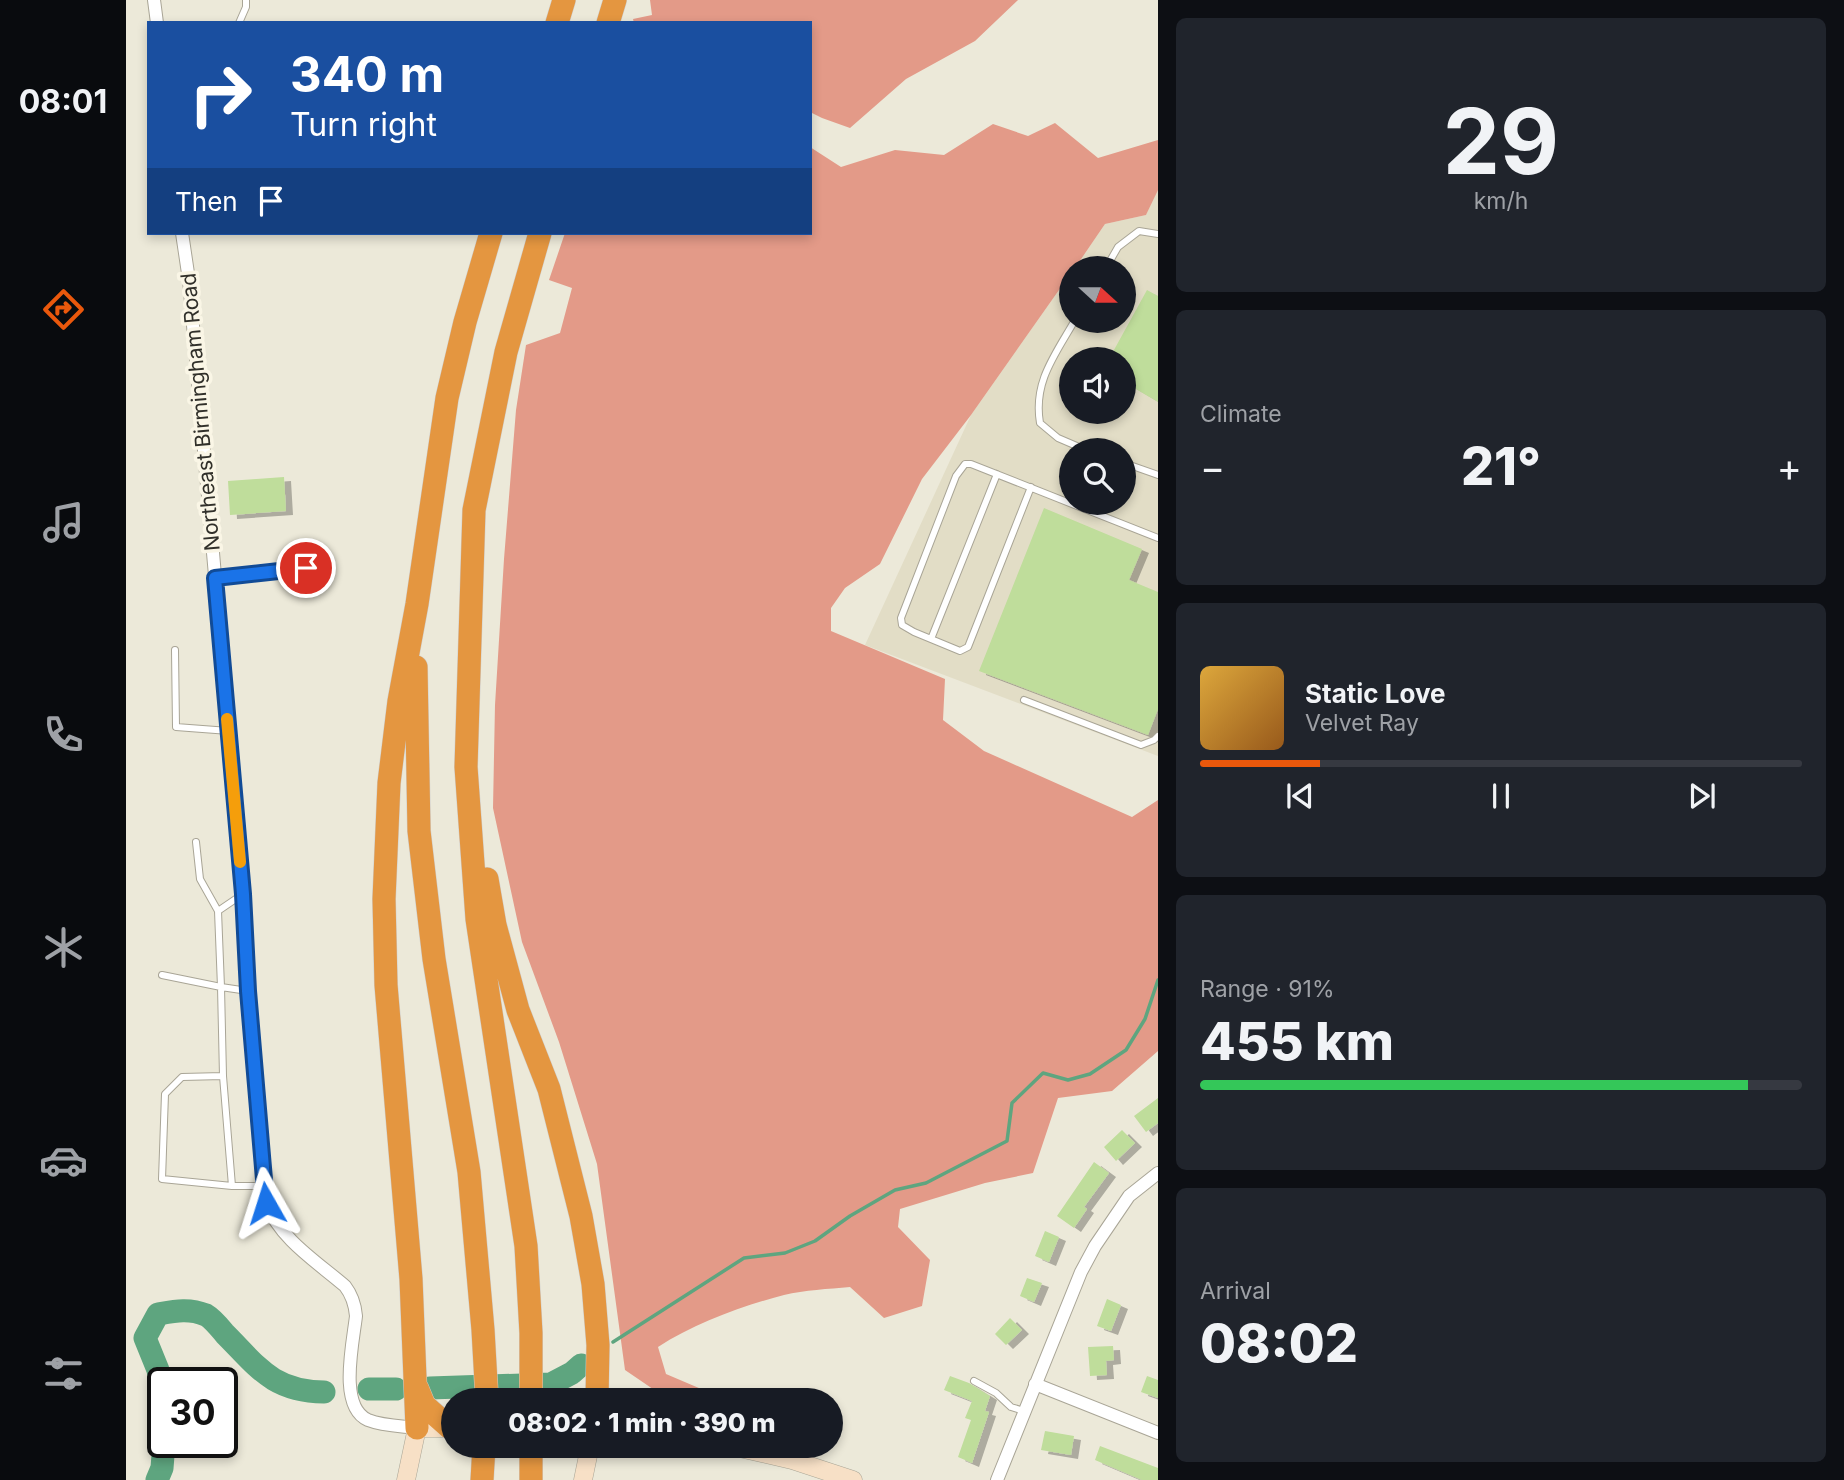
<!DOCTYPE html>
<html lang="en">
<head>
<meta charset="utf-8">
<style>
	:root { --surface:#171b24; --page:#20242c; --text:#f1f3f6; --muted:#9ea1a6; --line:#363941; --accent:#ea580c }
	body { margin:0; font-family:Inter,sans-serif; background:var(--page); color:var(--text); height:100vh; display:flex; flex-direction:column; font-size:26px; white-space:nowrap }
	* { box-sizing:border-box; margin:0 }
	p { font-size:23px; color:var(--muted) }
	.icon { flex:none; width:38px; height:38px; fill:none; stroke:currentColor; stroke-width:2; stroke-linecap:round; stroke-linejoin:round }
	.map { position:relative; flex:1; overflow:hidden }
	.side { display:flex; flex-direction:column; gap:18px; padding:18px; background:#0d0f14; width:686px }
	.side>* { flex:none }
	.guide { position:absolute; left:21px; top:21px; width:665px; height:214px; border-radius:0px; box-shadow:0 4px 10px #0003; background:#1a4fa0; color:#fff; overflow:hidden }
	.needle { width:46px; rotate:111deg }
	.buttons { position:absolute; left:933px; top:256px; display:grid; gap:14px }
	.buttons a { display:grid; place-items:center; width:77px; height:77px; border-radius:50%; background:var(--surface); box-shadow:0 4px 10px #0003; font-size:35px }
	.speed { position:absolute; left:21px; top:1367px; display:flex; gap:14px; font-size:35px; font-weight:700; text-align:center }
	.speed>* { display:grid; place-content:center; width:91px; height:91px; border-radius:50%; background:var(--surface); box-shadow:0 4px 10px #0003; line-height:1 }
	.speed .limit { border:4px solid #111; border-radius:10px; background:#fff; color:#111 }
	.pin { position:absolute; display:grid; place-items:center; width:60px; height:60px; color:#fff; margin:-30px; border:4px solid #fff; border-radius:50%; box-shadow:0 2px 7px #0007 }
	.me { position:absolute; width:77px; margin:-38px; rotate:354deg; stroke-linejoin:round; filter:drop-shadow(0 0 5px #0008) }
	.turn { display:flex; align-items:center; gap:24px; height:147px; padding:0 28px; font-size:32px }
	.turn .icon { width:91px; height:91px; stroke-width:2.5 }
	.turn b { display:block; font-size:49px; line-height:60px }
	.then { display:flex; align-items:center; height:66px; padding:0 28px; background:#0003; gap:14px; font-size:26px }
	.big { font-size:52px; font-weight:800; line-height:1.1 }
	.side .tile { flex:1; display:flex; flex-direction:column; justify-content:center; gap:10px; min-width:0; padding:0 24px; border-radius:10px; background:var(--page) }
	.side .dial { align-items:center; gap:0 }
	.dial b { font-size:91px; line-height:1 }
	.song { display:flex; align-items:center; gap:21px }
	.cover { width:84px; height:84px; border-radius:10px; background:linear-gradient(135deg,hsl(40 70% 55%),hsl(30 70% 35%)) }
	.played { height:7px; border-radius:4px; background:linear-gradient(90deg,var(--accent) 20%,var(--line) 20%) }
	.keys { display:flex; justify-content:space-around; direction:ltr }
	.heat { display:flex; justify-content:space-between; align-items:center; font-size:38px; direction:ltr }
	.charge { height:10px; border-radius:5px; background:linear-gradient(90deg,#34c759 91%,var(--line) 0) }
	.trip { position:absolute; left:315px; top:1388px; width:402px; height:70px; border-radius:35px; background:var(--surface); box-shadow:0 4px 10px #0003; font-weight:800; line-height:70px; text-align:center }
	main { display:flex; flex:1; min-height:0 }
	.tab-bar { display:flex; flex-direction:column; width:126px; justify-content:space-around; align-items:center; background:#090b0e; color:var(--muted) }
	.tab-bar .icon { width:49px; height:49px }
	.tab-bar .on { color:var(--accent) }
	.tab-bar b { font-size:32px; color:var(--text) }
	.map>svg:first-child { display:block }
	.built { fill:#e2ddc6; fill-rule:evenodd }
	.forest { fill:#e39a88 }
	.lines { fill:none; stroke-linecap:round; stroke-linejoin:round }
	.stream { stroke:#5ea57f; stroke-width:3.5 }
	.river { stroke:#5ea57f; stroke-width:23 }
	.building { fill:#bfdd9b; filter:url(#shadow) }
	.service-casing { stroke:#a9a596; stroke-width:8 }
	.minor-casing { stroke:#a9a596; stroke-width:14 }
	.secondary-casing { stroke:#a9a596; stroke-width:19 }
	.motorway-casing { stroke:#cecdcc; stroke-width:24 }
	.service { stroke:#fff; stroke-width:6 }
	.minor { stroke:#fff; stroke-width:12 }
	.secondary { stroke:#f7e0c6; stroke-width:18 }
	.motorway { stroke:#e49640; stroke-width:23 }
	.route-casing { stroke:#114b97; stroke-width:18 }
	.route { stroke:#1a73e8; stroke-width:12 }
	.slow { stroke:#f59e0b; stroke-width:12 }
	.labels { text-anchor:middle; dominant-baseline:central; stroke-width:7; stroke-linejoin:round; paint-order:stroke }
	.street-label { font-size:21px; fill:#31302a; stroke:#faf6e6 }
</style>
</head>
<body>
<main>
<nav class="tab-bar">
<b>08:01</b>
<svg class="icon on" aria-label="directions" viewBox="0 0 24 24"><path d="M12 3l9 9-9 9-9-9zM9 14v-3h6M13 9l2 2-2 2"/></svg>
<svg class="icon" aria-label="music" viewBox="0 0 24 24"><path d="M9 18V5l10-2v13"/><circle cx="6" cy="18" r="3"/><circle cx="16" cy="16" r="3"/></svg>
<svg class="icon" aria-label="phone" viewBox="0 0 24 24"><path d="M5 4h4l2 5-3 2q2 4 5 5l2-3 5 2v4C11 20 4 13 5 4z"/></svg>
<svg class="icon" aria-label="climate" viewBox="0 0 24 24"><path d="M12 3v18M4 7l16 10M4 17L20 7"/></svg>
<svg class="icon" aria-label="car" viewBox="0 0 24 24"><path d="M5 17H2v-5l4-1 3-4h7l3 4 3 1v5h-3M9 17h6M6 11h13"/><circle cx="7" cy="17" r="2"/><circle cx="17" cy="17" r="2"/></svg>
<svg class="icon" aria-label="filters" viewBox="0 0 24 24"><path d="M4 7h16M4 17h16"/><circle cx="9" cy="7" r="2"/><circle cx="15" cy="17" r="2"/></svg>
</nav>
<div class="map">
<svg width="1032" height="1480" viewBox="0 0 1032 1480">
	<defs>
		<filter id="shadow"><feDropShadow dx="7" dy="4" stdDeviation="0" flood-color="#0004"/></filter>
	</defs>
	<rect width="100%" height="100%" fill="#ece9d9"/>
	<path class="built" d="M1032,189V756L739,645L845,415L945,273V320H998V268H949L979,224L1020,215ZM945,359H998V411H945ZM945,450H998V502H945Z"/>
	<path class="forest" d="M524,0H892L849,41L780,79L724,128L696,118L684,112V23H508L507,19L526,15Z
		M929,123L972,158L1032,140V190L1020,215L979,224L949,268H945V273L845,415L796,479L754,564L719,588L705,608V631L819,679L817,720L858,751L1006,817L1032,800V1051L986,1091L932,1098L907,1173L859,1183L774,1209L772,1227L804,1260L796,1306L758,1318L724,1287C702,1289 679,1290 658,1295C616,1306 569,1323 532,1347L540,1374L601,1400H543L499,1370L471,1164L433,1042L396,942L367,808L369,705L378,559L390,410L400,345L434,333L446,288L423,280L439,233H684V147L715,167L769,150L818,155L867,124L902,136Z"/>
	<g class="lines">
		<path class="stream" d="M487,1342L618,1258L659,1253L689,1241L724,1216L769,1190L800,1183L881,1141L886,1103L917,1073L942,1080L964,1074L1000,1050L1019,1019L1032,980"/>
		<path class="river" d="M304,1388L425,1384L446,1373L455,1365
			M243,1389H270
			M37,1399L32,1370L19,1338L32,1314C49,1311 63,1308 80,1315C87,1319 94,1328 99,1334C132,1367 146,1391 198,1392
			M31,1480L36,1468L38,1442"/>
	</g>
	<path class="building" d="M1021,290L1032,296V402L998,382V359H983Z
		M158,477L160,511L104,515L102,481Z
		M918,508L1016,549L1003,580L1032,592V709L1022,735L853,671Z
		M1032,1098V1123L1020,1132L1008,1116Z
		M996,1130L1009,1143L990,1161L978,1147Z
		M968,1162L983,1173L958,1207L961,1209L948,1228L931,1216Z
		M919,1231L933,1237L923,1262L909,1256Z
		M901,1278L916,1283L908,1302L894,1296Z
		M981,1299L995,1305L985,1331L971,1326Z
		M884,1318L896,1330L880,1345L869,1334Z
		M987,1346L988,1360L980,1361L981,1375L964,1376L962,1347Z
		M824,1376L843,1383L864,1396L859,1411L863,1412L846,1463L832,1457L845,1420L839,1418L846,1401L818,1390Z
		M1021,1376L1032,1380V1398L1015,1392Z
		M919,1431L948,1436L945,1455L915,1450Z
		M974,1446L1032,1468V1480H1016L969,1460Z"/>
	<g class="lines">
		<defs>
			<path id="service" d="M113,23L120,7V0
				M980,268L992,247L1013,231L1032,234
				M949,320C929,355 907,382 914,423L932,438L960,450
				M998,463L1032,475
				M905,487L842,647L834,651L788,632L776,625L775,618L830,476L839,464H845L1032,538
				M89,578L180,568
				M805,639L871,474
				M49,650L50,727L103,731
				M898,700L1015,745L1028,740L1032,736
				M70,842L74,879L92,911
				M117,894L92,911L95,987L122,991
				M36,975L95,987L97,1076L106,1186H139
				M97,1076L56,1077L39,1094L36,1179L106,1186
				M848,1381L870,1393L885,1407L898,1411"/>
			<path id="minor" d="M28,0L31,23
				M56,233L63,280L117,894L122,991L140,1203C155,1240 190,1261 219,1286C226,1295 229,1304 230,1316C227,1343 212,1407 242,1420C257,1426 275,1426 291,1428
				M909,1384L1032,1433
				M871,1480L955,1272L969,1246L1003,1196L1032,1173"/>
			<path id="secondary" d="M605,1446L666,1460L727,1480
				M280,1480L291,1428H327
				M457,1480L464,1446"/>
			<path id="motorway" d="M431,23L438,0
				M482,23L489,0
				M290,667L293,831L308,959L343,1172L357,1330L361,1400
				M361,879L369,925L392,1010L423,1089L455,1216L467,1284L472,1345L471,1400
				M291,1388L298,1405L324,1428
				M405,1400V1333L400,1246L351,919L340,767L348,510L380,352L414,233
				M291,1428L285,1279L260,985L258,899L263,783L273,701L291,604L321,398L339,322L365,233
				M356,1480L358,1446
				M405,1480V1446"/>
		</defs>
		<use href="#service" class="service-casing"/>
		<use href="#minor" class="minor-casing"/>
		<use href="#secondary" class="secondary-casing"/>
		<use href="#motorway" class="motorway-casing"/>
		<use href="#service" class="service"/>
		<use href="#minor" class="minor"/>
		<use href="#secondary" class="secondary"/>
		<use href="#motorway" class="motorway"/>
	</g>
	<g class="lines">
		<defs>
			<path id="route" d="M140,1203L122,991L117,894L89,578L180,568"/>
		</defs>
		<use href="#route" class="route-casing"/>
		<use href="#route" class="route"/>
		<path class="slow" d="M101,719L114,862"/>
	</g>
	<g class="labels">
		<g class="street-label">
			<text transform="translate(74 412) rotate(-95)">Northeast Birmingham Road</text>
		</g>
	</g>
</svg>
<div class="buttons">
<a><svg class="needle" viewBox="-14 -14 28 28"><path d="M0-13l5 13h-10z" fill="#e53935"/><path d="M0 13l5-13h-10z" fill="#9ea1a6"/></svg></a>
<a><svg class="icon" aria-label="sound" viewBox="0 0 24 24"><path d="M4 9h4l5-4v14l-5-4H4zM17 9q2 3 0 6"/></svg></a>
<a><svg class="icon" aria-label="search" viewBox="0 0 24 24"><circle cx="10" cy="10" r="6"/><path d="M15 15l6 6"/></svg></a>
</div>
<div class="speed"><div class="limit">30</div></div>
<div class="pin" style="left:180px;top:568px;background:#d93025"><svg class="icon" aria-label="arrive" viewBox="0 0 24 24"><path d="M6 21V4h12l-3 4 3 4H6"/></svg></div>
<svg class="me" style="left:140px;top:1203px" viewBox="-20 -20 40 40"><path d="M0-17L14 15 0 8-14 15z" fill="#1a73e8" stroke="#fff" stroke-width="4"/></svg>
<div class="trip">08:02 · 1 min · 390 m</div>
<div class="guide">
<div class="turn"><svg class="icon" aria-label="right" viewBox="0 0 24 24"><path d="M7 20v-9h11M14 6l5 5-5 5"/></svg><div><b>340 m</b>Turn right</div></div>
<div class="then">Then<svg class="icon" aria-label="arrive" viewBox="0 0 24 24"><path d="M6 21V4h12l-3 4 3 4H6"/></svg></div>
</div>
</div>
<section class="side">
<div class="tile dial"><b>29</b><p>km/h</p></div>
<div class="tile"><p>Climate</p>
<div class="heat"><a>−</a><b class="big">21°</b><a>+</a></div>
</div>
<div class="tile">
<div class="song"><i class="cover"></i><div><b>Static Love</b><p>Velvet Ray</p></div></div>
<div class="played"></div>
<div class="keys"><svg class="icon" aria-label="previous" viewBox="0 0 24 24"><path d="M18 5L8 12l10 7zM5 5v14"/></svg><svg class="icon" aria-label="pause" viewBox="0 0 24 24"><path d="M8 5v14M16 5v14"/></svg><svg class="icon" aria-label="next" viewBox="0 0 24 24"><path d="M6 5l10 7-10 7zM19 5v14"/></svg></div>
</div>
<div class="tile"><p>Range · 91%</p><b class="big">455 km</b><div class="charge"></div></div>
<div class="tile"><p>Arrival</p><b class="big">08:02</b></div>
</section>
</main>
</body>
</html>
